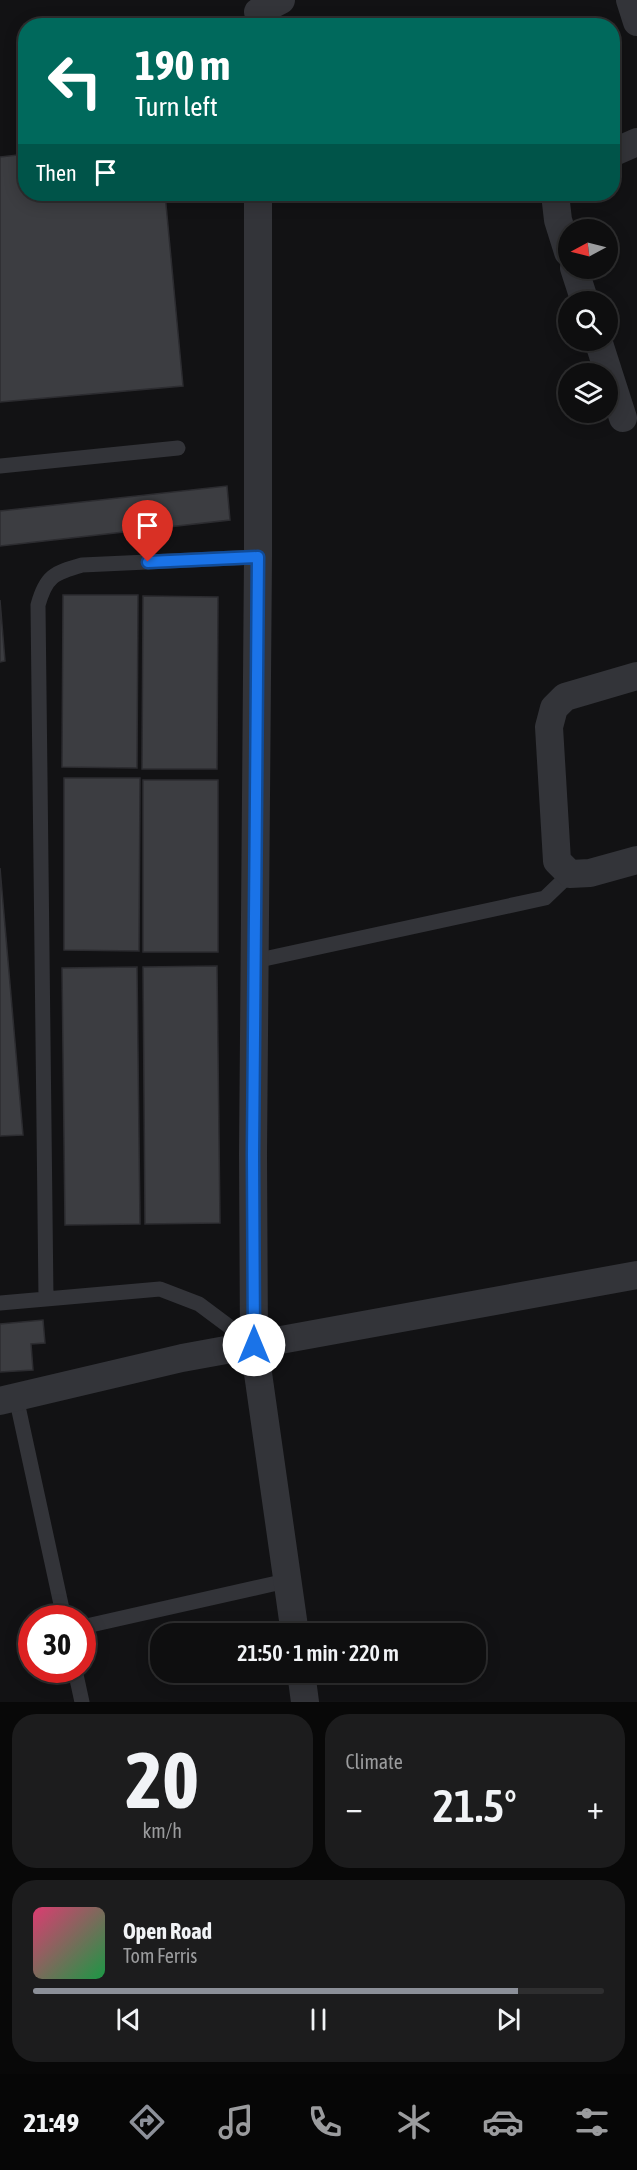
<!DOCTYPE html>
<html lang="en">
<head>
<meta charset="utf-8">
<style>
	:root { --surface:#0e0e0f; --page:#1c1c1d; --text:#f1f3f6; --muted:#9b9c9e; --line:#2e2e2f; --accent:#8c9099 }
	body { margin:0; font-family:"Asap Condensed",sans-serif; background:var(--page); color:var(--text); height:100vh; display:flex; flex-direction:column; font-size:22px; white-space:nowrap }
	* { box-sizing:border-box; margin:0 }
	p { font-size:20px; color:var(--muted) }
	.icon { flex:none; width:33px; height:33px; fill:none; stroke:currentColor; stroke-width:2; stroke-linecap:round; stroke-linejoin:round }
	.map { position:relative; height:1702px; overflow:hidden }
	.sheet { display:flex; flex-direction:column; gap:12px; padding:12px; background:#080808; flex:1 }
	.sheet>* { flex:none }
	.hud { position:absolute; left:18px; top:18px; width:602px; height:183px; border-radius:24px; box-shadow:0 3px 15px #0003,0 0 0 2px var(--line); background:#00695c; color:#fff; overflow:hidden }
	.needle { width:39px; rotate:263deg }
	.fabs { position:absolute; left:558px; top:219px; display:grid; gap:12px }
	.fabs a { display:grid; place-items:center; width:60px; height:60px; border-radius:50%; background:var(--surface); box-shadow:0 3px 15px #0003,0 0 0 2px var(--line); font-size:30px }
	.speed { position:absolute; left:18px; top:1605px; display:flex; gap:12px; font-size:30px; font-weight:700; text-align:center }
	.speed>* { display:grid; place-content:center; width:78px; height:78px; border-radius:50%; background:var(--surface); box-shadow:0 3px 15px #0003,0 0 0 2px var(--line); line-height:1 }
	.speed .limit { border:9px solid #d22; background:#fff; color:#111 }
	.pin { position:absolute; display:grid; place-items:center; width:51px; height:51px; color:#fff; margin:-62px -26px; border-radius:50% 50% 50% 0; rotate:-45deg; box-shadow:0 0 6px #0007 }
	.pin .icon { rotate:45deg }
	.me { position:absolute; width:66px; margin:-33px; rotate:0deg; stroke-linejoin:round; filter:drop-shadow(0 0 4px #0008) }
	.turn { display:flex; align-items:center; gap:21px; height:126px; padding:0 18px; font-size:27px }
	.turn .icon { width:78px; height:78px; stroke-width:2.5 }
	.turn b { display:block; font-size:42px; line-height:51px }
	.then { display:flex; align-items:center; height:57px; padding:0 18px; background:#0003; gap:12px; font-size:22px }
	.big { font-size:45px; font-weight:600; line-height:1.1 }
	.sheet .card { flex:1; display:flex; flex-direction:column; justify-content:center; gap:9px; min-width:0; padding:0 21px; border-radius:24px; background:var(--page) }
	.sheet .dial { align-items:center; gap:0 }
	.dial b { font-size:78px; line-height:1 }
	.song { display:flex; align-items:center; gap:18px }
	.cover { width:72px; height:72px; border-radius:9px; background:linear-gradient(135deg,hsl(340 70% 55%),hsl(140 70% 35%)) }
	.played { height:6px; border-radius:3px; background:linear-gradient(90deg,var(--accent) 85%,var(--line) 85%) }
	.keys { display:flex; justify-content:space-around; direction:ltr }
	.heat { display:flex; justify-content:space-between; align-items:center; font-size:33px; direction:ltr }
	.sheet .tiles { flex:1; display:grid; gap:12px; grid-template-columns:1fr 1fr }
	.card:last-child { grid-column:span 2 }
	.trip { position:absolute; left:150px; top:1623px; width:336px; height:60px; border-radius:24px; background:var(--surface); box-shadow:0 3px 15px #0003,0 0 0 2px var(--line); font-weight:600; line-height:60px; text-align:center }
	.menu { display:flex; height:96px; justify-content:space-around; align-items:center; background:#060606; color:var(--muted) }
	.menu .icon { width:42px; height:42px }
	.menu .current { color:var(--accent) }
	.menu b { font-size:27px; color:var(--text) }
	.map>svg:first-child { display:block }
	.building { fill:#3c3d41; stroke:#2c2c30; stroke-width:1.5 }
	.lines { fill:none; stroke-linecap:round; stroke-linejoin:round }
	.lane { stroke:#333439; stroke-width:15 }
	.street { stroke:#333439; stroke-width:28 }
	.route-casing { stroke:#114b97; stroke-width:15 }
	.route { stroke:#1a73e8; stroke-width:10 }
</style>
</head>
<body>
<div class="map">
<svg width="637" height="1702" viewBox="0 0 637 1702">
	<rect width="100%" height="100%" fill="#121214"/>
	<path class="building" d="M26,154V194H165L183,386L0,402V157Z
		M227,486L230,520L0,546V511Z
		M63,595H138L137,768L62,767Z
		M143,596L218,597L217,769H142Z
		M0,600L5,661L0,662Z
		M64,778H140L139,951L64,950Z
		M143,780H218V952H143Z
		M0,868L23,1135L0,1136Z
		M217,966L220,1223L145,1224L143,967Z
		M137,967L140,1224L65,1225L62,968Z
		M43,1320L45,1343L31,1344L33,1370L0,1372V1324Z"/>
	<g class="lines">
		<path class="lane" d="M0,466L178,448
			M255,961L545,898L570,874
			M46,1299L38,605C46,576 54,573 82,565L258,557
			M0,1303L160,1289L199,1304L254,1345
			M16,1397L64,1618
			M82,1627L286,1581
			M75,1670L82,1702"/>
		<path class="street" d="M630,0L637,22
			M258,12L281,0
			M612,153L637,142
			M258,194V557L253,1155L254,1345L295,1634
			M555,194L558,220L568,252
			M574,268L585,302
			M598,340L623,418
			M637,676L565,697L554,708L549,727L557,861L570,874L590,873L637,860
			M0,1401L182,1358L637,1275
			M301,1672L305,1702"/>
	</g>
	<g class="lines">
		<defs>
			<path id="route" d="M148,562L258,557L253,1155L254,1345"/>
		</defs>
		<use href="#route" class="route-casing"/>
		<use href="#route" class="route"/>
	</g>
</svg>
<div class="fabs">
<a><svg class="needle" viewBox="-14 -14 28 28"><path d="M0-13l5 13h-10z" fill="#e53935"/><path d="M0 13l5-13h-10z" fill="#9b9c9e"/></svg></a>
<a><svg class="icon" aria-label="search" viewBox="0 0 24 24"><circle cx="10" cy="10" r="6"/><path d="M15 15l6 6"/></svg></a>
<a><svg class="icon" aria-label="layers" viewBox="0 0 24 24"><path d="M12 4l9 5-9 5-9-5zM3 14l9 5 9-5"/></svg></a>
</div>
<div class="speed"><div class="limit">30</div></div>
<div class="pin" style="left:148px;top:562px;background:#d93025"><svg class="icon" aria-label="arrive" viewBox="0 0 24 24"><path d="M6 21V4h12l-3 4 3 4H6"/></svg></div>
<svg class="me" style="left:254px;top:1345px" viewBox="-20 -20 40 40"><circle r="19" fill="#fff"/><path d="M0-13L10 11 0 6-10 11z" fill="#1a73e8"/></svg>
<div class="trip">21:50 · 1 min · 220 m</div>
<div class="hud">
<div class="turn"><svg class="icon" aria-label="left" viewBox="0 0 24 24"><path d="M17 20v-9H6M10 6l-5 5 5 5"/></svg><div><b>190 m</b>Turn left</div></div>
<div class="then">Then<svg class="icon" aria-label="arrive" viewBox="0 0 24 24"><path d="M6 21V4h12l-3 4 3 4H6"/></svg></div>
</div>
</div>
<section class="sheet">
<div class="tiles">
<div class="card dial"><b>20</b><p>km/h</p></div>
<div class="card"><p>Climate</p>
<div class="heat"><a>−</a><b class="big">21.5°</b><a>+</a></div>
</div>
<div class="card">
<div class="song"><i class="cover"></i><div><b>Open Road</b><p>Tom Ferris</p></div></div>
<div class="played"></div>
<div class="keys"><svg class="icon" aria-label="previous" viewBox="0 0 24 24"><path d="M18 5L8 12l10 7zM5 5v14"/></svg><svg class="icon" aria-label="pause" viewBox="0 0 24 24"><path d="M8 5v14M16 5v14"/></svg><svg class="icon" aria-label="next" viewBox="0 0 24 24"><path d="M6 5l10 7-10 7zM19 5v14"/></svg></div>
</div>
</div>
</section>
<nav class="menu">
<b>21:49</b>
<svg class="icon current" aria-label="directions" viewBox="0 0 24 24"><path d="M12 3l9 9-9 9-9-9zM9 14v-3h6M13 9l2 2-2 2"/></svg>
<svg class="icon" aria-label="music" viewBox="0 0 24 24"><path d="M9 18V5l10-2v13"/><circle cx="6" cy="18" r="3"/><circle cx="16" cy="16" r="3"/></svg>
<svg class="icon" aria-label="phone" viewBox="0 0 24 24"><path d="M5 4h4l2 5-3 2q2 4 5 5l2-3 5 2v4C11 20 4 13 5 4z"/></svg>
<svg class="icon" aria-label="climate" viewBox="0 0 24 24"><path d="M12 3v18M4 7l16 10M4 17L20 7"/></svg>
<svg class="icon" aria-label="car" viewBox="0 0 24 24"><path d="M5 17H2v-5l4-1 3-4h7l3 4 3 1v5h-3M9 17h6M6 11h13"/><circle cx="7" cy="17" r="2"/><circle cx="17" cy="17" r="2"/></svg>
<svg class="icon" aria-label="filters" viewBox="0 0 24 24"><path d="M4 7h16M4 17h16"/><circle cx="9" cy="7" r="2"/><circle cx="15" cy="17" r="2"/></svg>
</nav>
</body>
</html>
